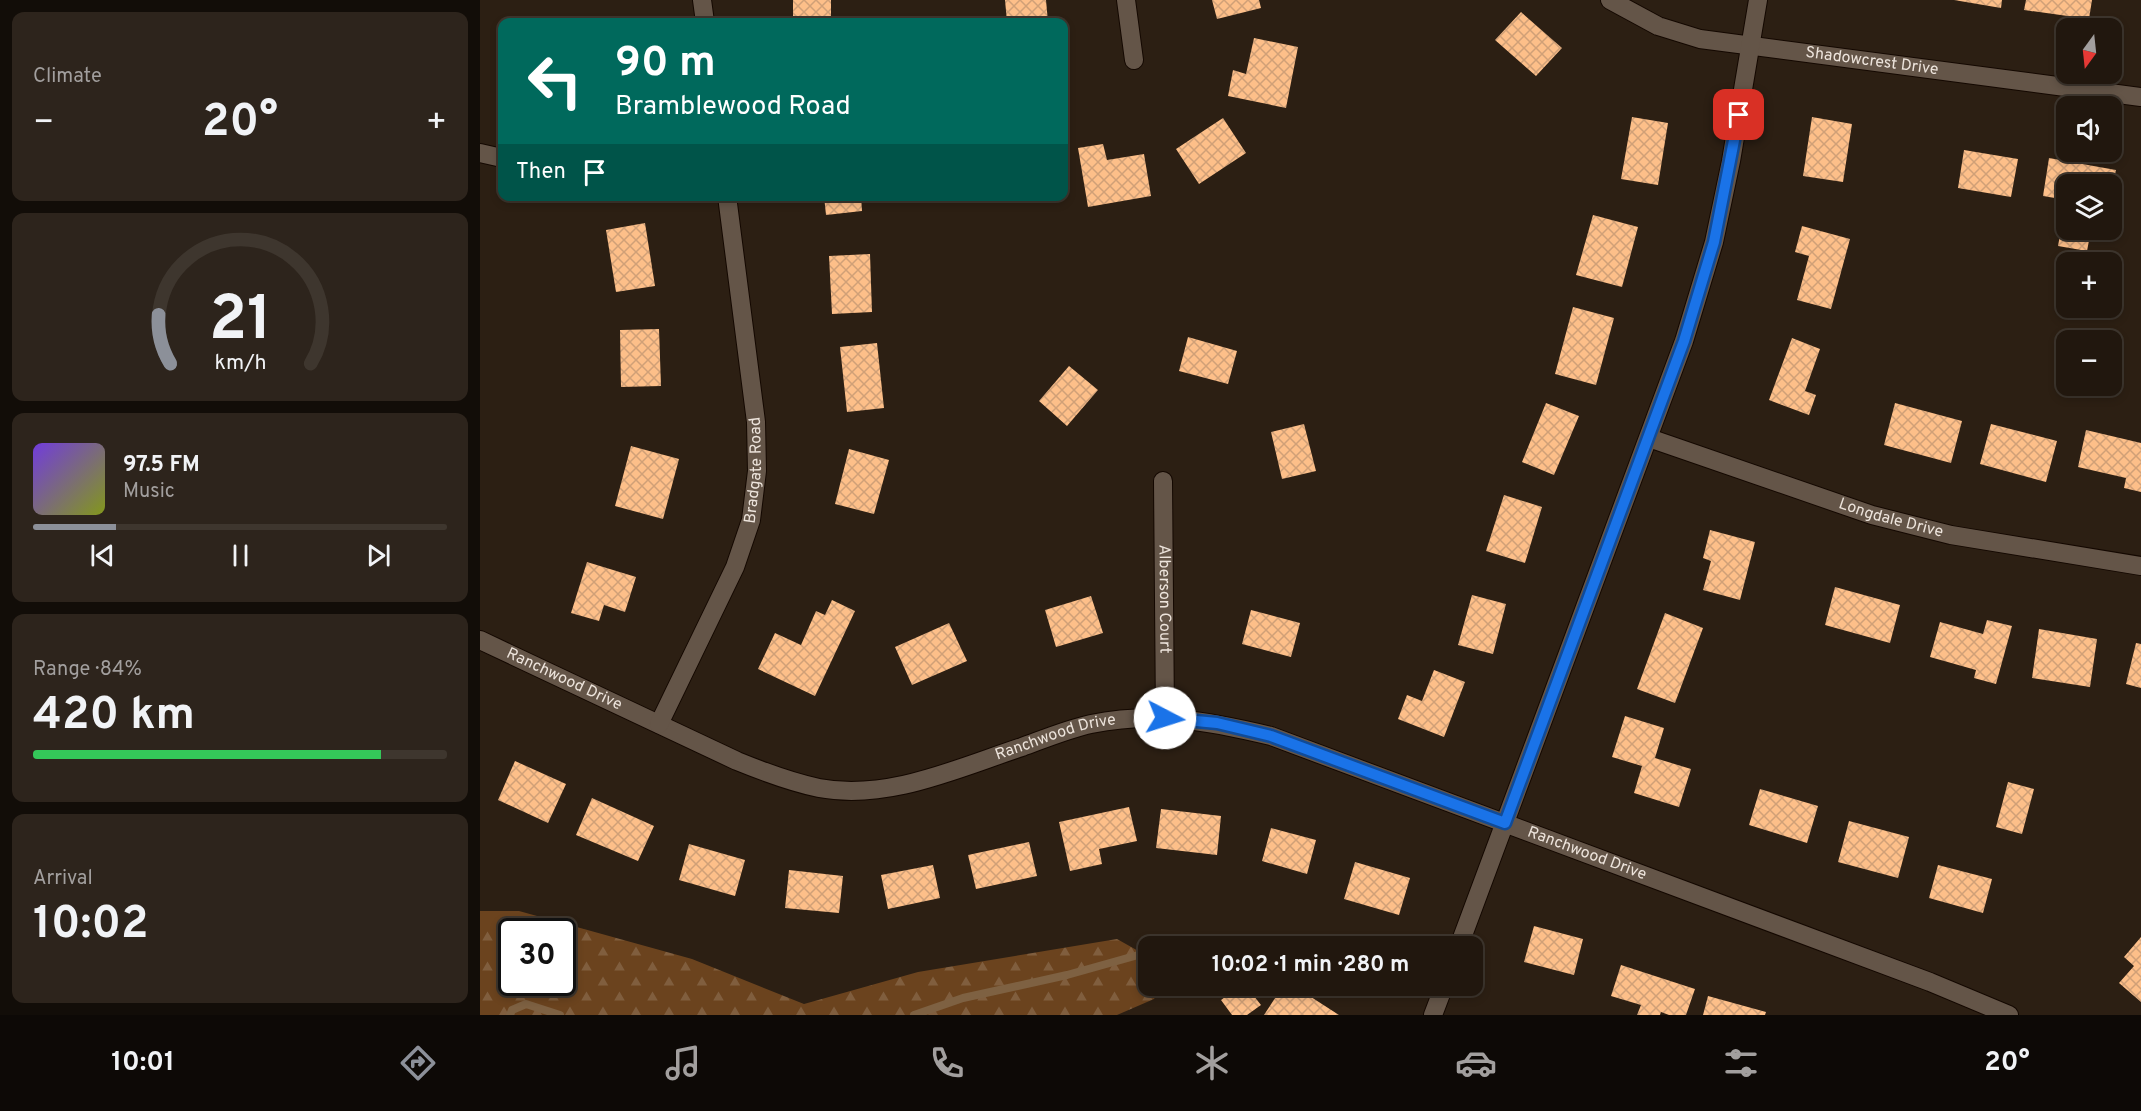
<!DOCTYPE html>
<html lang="en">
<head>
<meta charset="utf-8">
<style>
	:root { --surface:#21170e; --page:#2d241c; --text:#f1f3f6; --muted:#a29f9e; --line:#3e362e; --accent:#8c9099 }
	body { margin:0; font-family:Overpass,sans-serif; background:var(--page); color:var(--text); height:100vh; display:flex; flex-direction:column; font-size:22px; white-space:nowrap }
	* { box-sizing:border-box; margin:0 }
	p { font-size:20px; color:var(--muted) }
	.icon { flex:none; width:33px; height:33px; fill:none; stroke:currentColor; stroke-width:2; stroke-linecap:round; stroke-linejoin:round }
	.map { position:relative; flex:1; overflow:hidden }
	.sheet { display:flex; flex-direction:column; gap:12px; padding:12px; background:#120d08; width:480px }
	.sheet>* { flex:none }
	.hud { position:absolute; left:18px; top:18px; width:570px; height:183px; border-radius:12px; box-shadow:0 3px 9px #0003,0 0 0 2px var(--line); background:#00695c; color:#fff; overflow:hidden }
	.needle { width:39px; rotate:195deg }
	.controls { position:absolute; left:1576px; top:18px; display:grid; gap:12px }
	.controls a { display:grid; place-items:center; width:66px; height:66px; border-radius:12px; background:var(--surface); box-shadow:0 3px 9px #0003,0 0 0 2px var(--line); font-size:30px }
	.speed { position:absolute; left:18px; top:918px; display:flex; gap:12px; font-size:30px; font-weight:700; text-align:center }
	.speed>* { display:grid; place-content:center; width:78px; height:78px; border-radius:50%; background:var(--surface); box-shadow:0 3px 9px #0003,0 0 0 2px var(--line); line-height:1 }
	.speed .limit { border:3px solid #111; border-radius:9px; background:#fff; color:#111 }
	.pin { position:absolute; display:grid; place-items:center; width:51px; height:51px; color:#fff; margin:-26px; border-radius:12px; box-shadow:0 3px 9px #0006 }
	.me { position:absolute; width:66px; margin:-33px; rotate:95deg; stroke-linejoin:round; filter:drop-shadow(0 0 4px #0008) }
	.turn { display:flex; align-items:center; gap:21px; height:126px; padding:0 18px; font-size:27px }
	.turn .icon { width:78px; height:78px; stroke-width:2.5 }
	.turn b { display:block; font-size:42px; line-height:51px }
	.then { display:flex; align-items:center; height:57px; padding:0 18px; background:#0003; gap:12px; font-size:22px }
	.big { font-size:45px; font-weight:700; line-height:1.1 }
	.sheet .card { flex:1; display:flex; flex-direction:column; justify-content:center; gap:9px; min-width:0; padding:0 21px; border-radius:12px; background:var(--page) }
	.sheet .dial { align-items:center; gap:0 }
	.dial svg { height:156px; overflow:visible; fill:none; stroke:var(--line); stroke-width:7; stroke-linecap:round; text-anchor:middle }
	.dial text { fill:var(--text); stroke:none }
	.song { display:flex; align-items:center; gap:18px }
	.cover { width:72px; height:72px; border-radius:9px; background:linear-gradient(135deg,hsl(260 70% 55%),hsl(70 70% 35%)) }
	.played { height:6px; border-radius:3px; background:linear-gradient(90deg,var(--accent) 20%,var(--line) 20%) }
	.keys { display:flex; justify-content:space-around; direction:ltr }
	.heat { display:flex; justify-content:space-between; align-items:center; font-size:33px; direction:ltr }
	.charge { height:9px; border-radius:4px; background:linear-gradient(90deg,#34c759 84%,var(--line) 0) }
	.trip { position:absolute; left:658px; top:936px; width:345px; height:60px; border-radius:12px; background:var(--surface); box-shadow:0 3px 9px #0003,0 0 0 2px var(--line); font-weight:700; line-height:60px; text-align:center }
	.tab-bar { display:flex; height:96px; justify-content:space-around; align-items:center; background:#0d0906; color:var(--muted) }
	.tab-bar .icon { width:42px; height:42px }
	.tab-bar .current { color:var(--accent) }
	.tab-bar b { font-size:27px; color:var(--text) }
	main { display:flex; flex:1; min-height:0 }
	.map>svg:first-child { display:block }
	.forest { fill:url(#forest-firs); fill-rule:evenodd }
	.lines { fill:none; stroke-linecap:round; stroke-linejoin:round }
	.stream { stroke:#7e6142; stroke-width:8 }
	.building { fill:url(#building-cross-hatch) }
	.minor-casing { stroke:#140801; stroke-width:20 }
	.minor { stroke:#645548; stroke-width:18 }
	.route-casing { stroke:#114b97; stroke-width:15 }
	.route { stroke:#1a73e8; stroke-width:10 }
	.labels { text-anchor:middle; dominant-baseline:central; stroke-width:6; stroke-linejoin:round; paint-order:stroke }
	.street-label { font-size:16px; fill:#ede4dc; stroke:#22150a }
</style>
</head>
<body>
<main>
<section class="sheet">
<div class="card"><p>Climate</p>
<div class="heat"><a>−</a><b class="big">20°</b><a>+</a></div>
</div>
<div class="card dial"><svg viewBox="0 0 100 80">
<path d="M14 69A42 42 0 1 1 86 69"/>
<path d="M14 69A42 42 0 0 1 8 44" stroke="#8c9099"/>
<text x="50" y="56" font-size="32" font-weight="700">21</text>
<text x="50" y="72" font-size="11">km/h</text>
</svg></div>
<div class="card">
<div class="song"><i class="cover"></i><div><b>97.5 FM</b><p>Music</p></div></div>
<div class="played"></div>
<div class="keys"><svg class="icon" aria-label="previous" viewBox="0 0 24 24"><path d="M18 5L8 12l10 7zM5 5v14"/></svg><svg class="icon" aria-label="pause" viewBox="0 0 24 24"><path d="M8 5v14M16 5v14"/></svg><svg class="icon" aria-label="next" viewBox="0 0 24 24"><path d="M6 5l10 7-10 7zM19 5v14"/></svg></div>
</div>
<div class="card"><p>Range · 84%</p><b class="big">420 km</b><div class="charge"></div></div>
<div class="card"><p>Arrival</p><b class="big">10:02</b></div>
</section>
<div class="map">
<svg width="1661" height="1015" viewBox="0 0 1661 1015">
	<defs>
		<pattern id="forest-firs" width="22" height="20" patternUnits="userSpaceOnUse" patternTransform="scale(1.5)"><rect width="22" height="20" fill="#6b431e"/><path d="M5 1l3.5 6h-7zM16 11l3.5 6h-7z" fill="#805e3e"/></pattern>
		<pattern id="building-cross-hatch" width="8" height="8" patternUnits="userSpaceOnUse" patternTransform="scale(1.5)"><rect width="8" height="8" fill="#fdbf89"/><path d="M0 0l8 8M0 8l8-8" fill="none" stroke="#d0a077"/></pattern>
	</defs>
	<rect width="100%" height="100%" fill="#2c1f13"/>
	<path class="forest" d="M0,911H39L212,959L324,1004L438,972L637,939L669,957V986H682L674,999L637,1015H0ZM32,932H82V982H32Z"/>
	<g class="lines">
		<path class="stream" d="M689,946L707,941L729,946
			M30,1015L32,1010L46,1004L80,1015
			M434,1015L483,998L587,975L669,952"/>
	</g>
	<path class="building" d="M313,0H351V20H313Z
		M525,0H566L568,22H527Z
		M732,0H779L781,8L737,19Z
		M1474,0H1522L1521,8Z
		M1546,0H1612L1609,19L1544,10Z
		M1041,12L1082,48L1056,76L1015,40Z
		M774,38L818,47L806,108L748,96L753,70L766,74Z
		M1152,117L1188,123L1178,185L1141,179Z
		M1332,117L1372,124L1363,182L1323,176Z
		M743,118L766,153L719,184L696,149Z
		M623,144L627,160L664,154L671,196L608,207L598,148Z
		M1484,150L1538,159L1531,197L1478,188Z
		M1569,158L1636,170L1633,184H1587V200L1563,196Z
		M344,196H381L382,211L346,215Z
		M1586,202L1587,230H1611L1607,251L1578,246Z
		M1113,215L1158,227L1142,287L1096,275Z
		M165,223L175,286L136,292L126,230Z
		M1322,226L1370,239L1351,309L1317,300L1329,256L1315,252Z
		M390,254L392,312L352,314L349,256Z
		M1093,307L1134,318L1116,385L1075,374Z
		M179,329L181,386L141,387L140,330Z
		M708,337L757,351L748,384L699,371Z
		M1312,338L1340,349L1325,391L1336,395L1329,415L1289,400Z
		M397,343L404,408L367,412L360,347Z
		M589,366L618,390L587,426L559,401Z
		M1066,403L1099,416L1074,475L1042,462Z
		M1415,403L1482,421L1471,463L1404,445Z
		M824,424L836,471L802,479L791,432Z
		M1511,424L1577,441L1566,482L1500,464Z
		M1606,430L1661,443V492L1644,488L1646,478L1598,467Z
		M151,446L199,459L183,519L135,506Z
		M369,449L409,460L394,514L355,504Z
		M1024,495L1062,507L1045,563L1006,551Z
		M1230,530L1275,542L1260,600L1223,590L1231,561L1223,558Z
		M107,562L156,577L145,612L124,605L119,621L91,613Z
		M1355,587L1420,605L1410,643L1345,625Z
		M992,595L1026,604L1013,654L978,645Z
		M611,596L623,633L576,647L565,610Z
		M352,600L375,611L335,696L278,669L295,633L321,645L336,611L345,615Z
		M771,610L820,623L811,657L762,644Z
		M1185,613L1223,628L1195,703L1157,689Z
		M1507,620L1532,626L1516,684L1494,678L1496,670L1450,657L1460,622L1503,634Z
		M469,623L487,661L432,685L415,647Z
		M1559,629L1617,639L1610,687L1552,678Z
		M1656,643L1661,644V688L1646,684Z
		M954,670L985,682L964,737L918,719L927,695L942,701Z
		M1145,716L1184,728L1175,758L1211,769L1199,807L1154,793L1162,766L1132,757Z
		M35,761L86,784L68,823L18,800Z
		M1528,782L1554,789L1542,834L1516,827Z
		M1280,789L1338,806L1327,843L1269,825Z
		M112,798L174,826L158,861L96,835Z
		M649,807L657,841L619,849L622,864L590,871L579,822Z
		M681,809L741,816L737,855L676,848Z
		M1369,821L1429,837L1418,878L1358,862Z
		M791,828L836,840L827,874L782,861Z
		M549,842L557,876L496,889L488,855Z
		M209,844L265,860L255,896L199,880Z
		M875,862L930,878L919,915L864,899Z
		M453,865L460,898L408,909L401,875Z
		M1458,865L1512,879L1503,913L1449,898Z
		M309,870L363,876L359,913L305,908Z
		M1054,926L1103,939L1094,975L1044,962Z
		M1661,937V1002L1639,983L1654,966L1644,957Z
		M1141,965L1215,989L1206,1015H1189L1181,1012L1180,1015H1157L1161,1005L1131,996Z
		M760,986H766L781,1005L767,1015H752L741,1000Z
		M803,986H814L859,1015H784Z
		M1228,996L1286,1012L1285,1015H1223Z"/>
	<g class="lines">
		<defs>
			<g id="minor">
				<path d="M222,0L225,22"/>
				<path d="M646,0L654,60"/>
				<path id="s1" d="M1130,0L1178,26L1220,39L1661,97"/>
				<path d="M0,153L22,158"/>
				<path id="s2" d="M1169,438L1392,515L1471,535L1661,566"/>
				<path id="s3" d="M683,481L685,718"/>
				<path id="s4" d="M0,640L257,761C284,772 310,782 339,788C408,801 478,768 542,747C564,739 588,729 611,724C676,711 728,721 791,736L1450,982L1529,1015"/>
				<path id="s5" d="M179,724L255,567L271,520L277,471L276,422L247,196"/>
				<path d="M979,946L1204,341L1234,242L1251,161L1278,0"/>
				<path d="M953,1015L964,986"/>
			</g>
		</defs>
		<use href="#minor" class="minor-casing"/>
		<use href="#minor" class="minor"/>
	</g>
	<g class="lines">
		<defs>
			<path id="route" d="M685,718L737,723L791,736L1025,823L1204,341L1234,242L1259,115"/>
		</defs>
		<use href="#route" class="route-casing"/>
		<use href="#route" class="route"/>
	</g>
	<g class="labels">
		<g class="street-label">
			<text stroke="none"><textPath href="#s1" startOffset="272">Shadowcrest Drive</textPath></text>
			<text stroke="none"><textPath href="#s5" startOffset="274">Bradgate Road</textPath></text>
			<text stroke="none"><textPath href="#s2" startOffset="255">Longdale Drive</textPath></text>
			<text stroke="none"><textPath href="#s3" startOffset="118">Alberson Court</textPath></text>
			<text stroke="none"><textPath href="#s4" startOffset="93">Ranchwood Drive</textPath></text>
			<text stroke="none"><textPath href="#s4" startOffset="615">Ranchwood Drive</textPath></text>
			<text stroke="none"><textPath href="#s4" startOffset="1172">Ranchwood Drive</textPath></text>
		</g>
	</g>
</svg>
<div class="controls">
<a><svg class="needle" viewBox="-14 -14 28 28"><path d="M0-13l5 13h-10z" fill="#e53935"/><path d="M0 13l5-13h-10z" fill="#a29f9e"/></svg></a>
<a><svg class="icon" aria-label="sound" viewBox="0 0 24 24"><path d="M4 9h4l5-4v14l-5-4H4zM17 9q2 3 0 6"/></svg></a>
<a><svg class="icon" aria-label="layers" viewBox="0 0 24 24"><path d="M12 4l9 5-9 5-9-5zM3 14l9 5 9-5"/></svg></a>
<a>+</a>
<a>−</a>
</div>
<div class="speed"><div class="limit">30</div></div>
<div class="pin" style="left:1259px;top:115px;background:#d93025"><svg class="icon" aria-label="arrive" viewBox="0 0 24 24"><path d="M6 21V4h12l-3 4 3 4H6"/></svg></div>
<svg class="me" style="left:685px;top:718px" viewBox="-20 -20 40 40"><circle r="19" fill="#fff"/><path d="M0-13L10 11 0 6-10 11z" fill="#1a73e8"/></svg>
<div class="trip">10:02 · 1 min · 280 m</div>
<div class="hud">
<div class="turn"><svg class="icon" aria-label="left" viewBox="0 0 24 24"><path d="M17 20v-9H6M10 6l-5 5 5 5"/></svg><div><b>90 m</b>Bramblewood Road</div></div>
<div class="then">Then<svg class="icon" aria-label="arrive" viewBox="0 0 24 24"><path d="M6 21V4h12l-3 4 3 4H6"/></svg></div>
</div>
</div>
</main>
<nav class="tab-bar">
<b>10:01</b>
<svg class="icon current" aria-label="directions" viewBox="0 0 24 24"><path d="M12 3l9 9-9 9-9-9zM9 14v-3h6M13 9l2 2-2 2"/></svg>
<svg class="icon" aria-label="music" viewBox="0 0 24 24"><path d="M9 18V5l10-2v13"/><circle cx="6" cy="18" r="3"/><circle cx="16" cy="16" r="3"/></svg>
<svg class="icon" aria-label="phone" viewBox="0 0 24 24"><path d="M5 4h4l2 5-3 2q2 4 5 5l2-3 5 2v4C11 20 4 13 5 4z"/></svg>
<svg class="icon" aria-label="climate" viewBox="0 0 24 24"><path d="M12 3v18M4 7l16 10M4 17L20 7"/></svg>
<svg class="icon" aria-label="car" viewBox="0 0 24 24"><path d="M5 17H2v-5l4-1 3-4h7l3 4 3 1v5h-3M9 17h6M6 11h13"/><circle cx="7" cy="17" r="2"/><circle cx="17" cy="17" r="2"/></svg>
<svg class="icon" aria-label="filters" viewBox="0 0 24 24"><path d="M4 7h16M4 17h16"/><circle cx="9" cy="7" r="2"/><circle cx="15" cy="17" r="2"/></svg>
<b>20°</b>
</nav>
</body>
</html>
